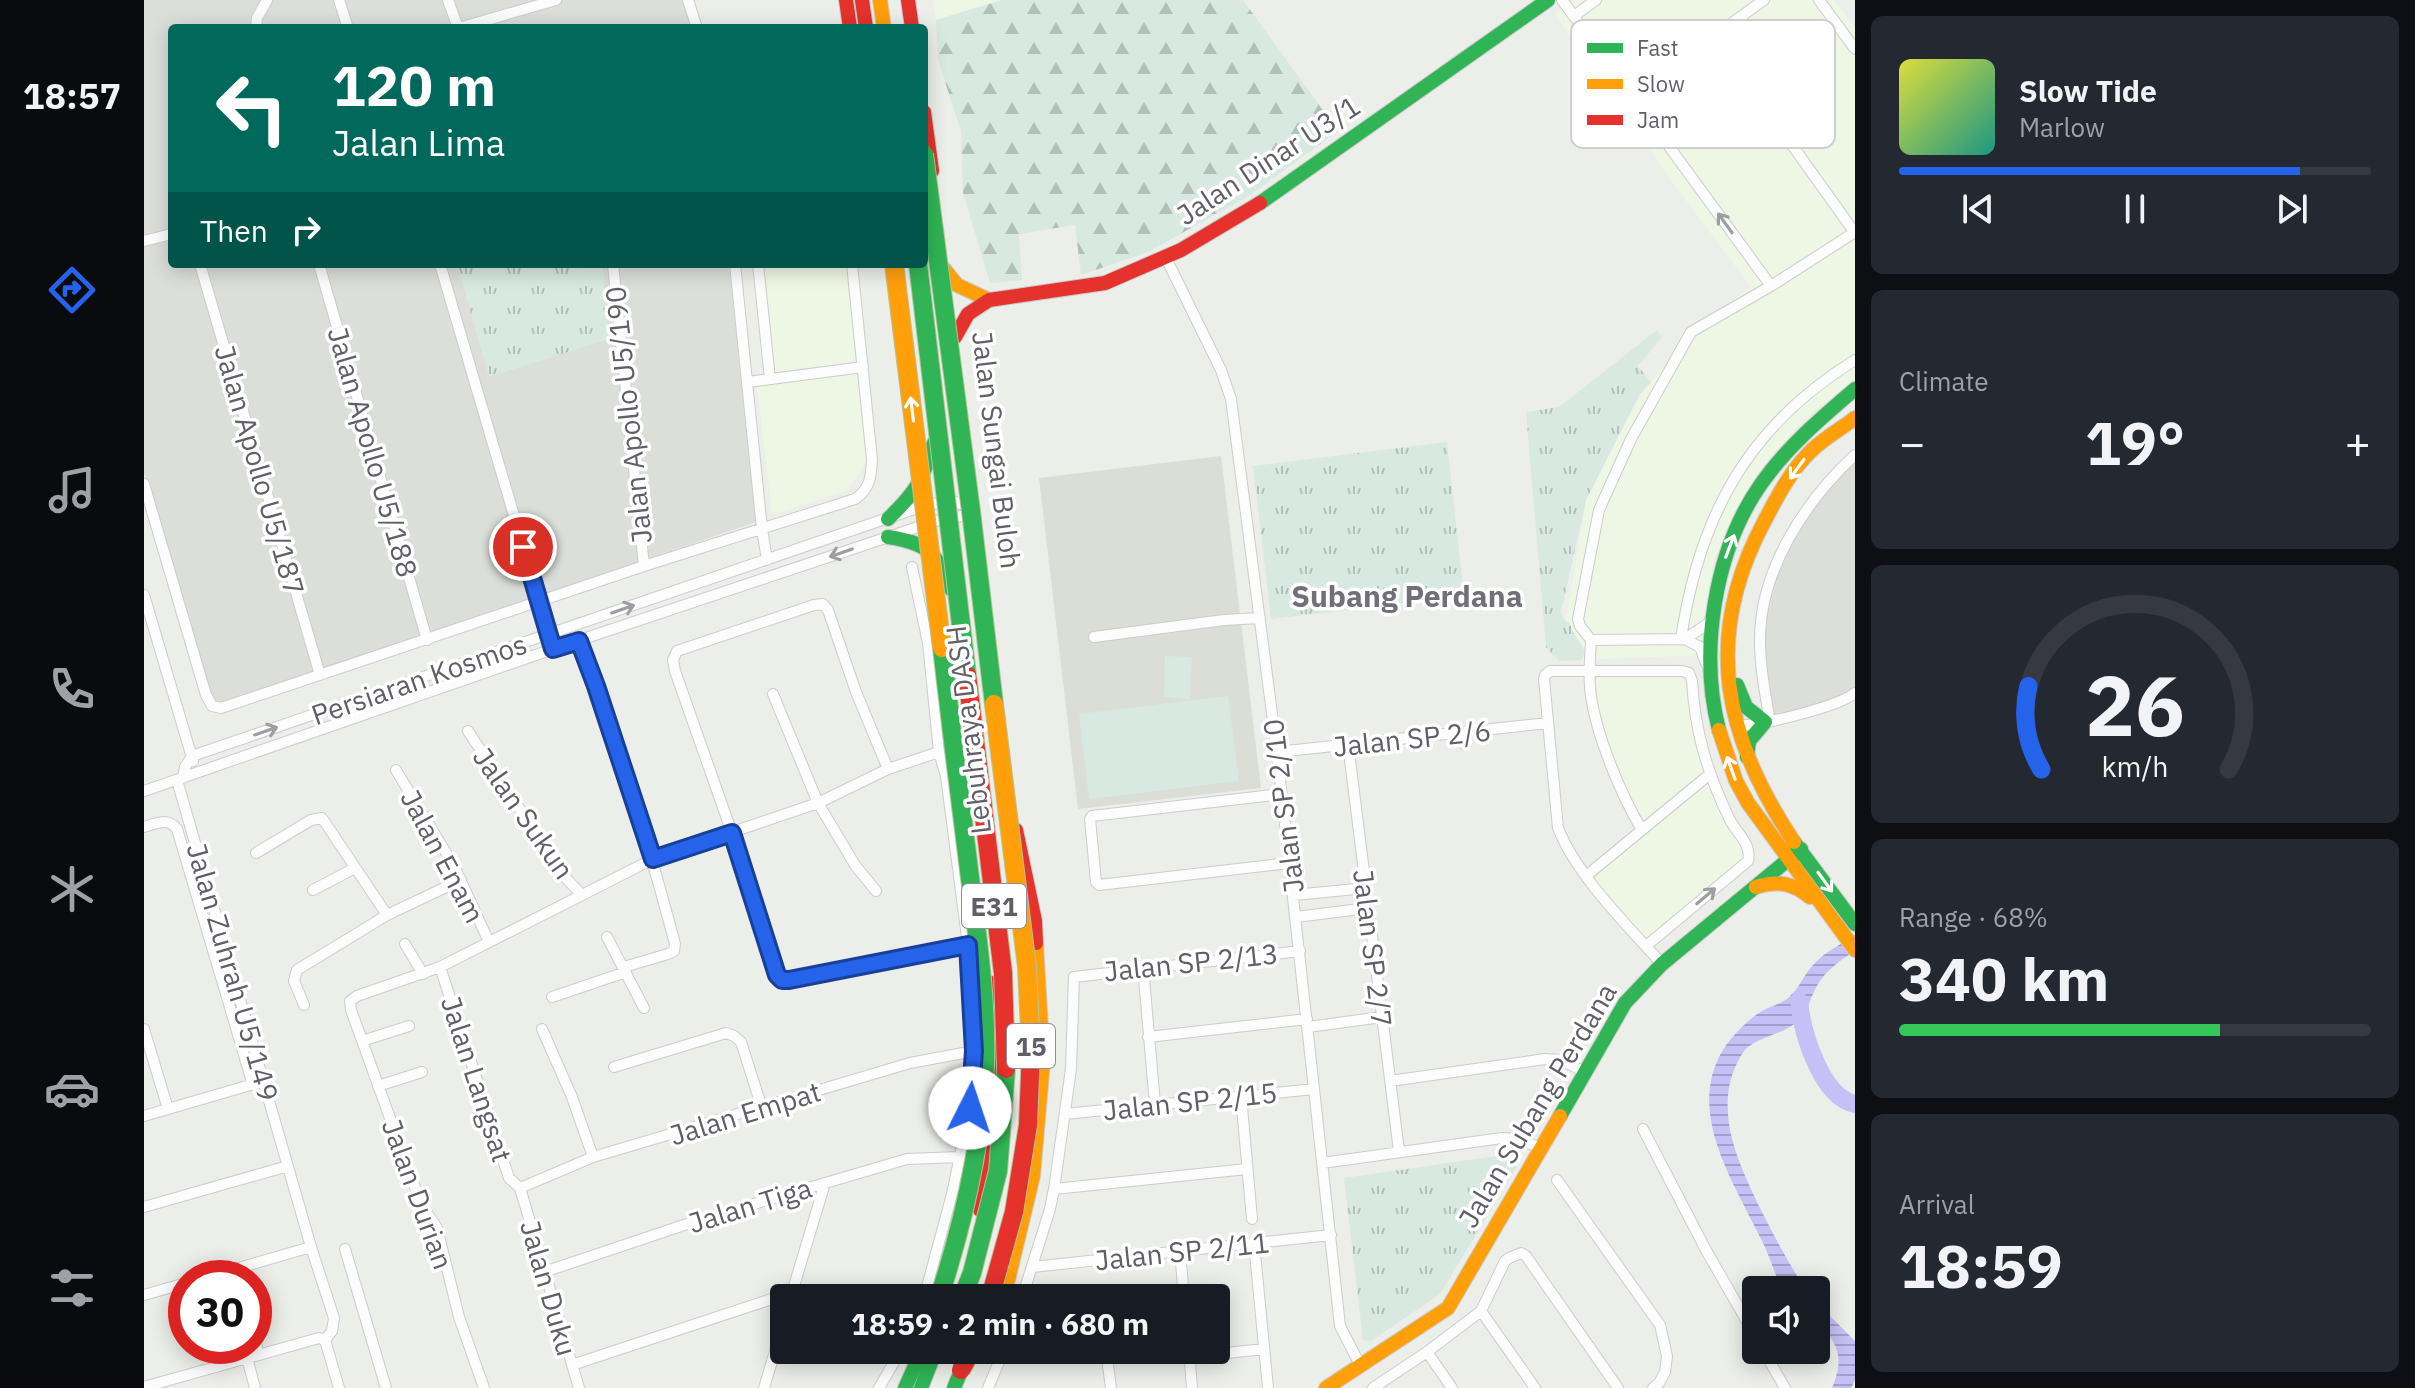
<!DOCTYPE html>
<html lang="en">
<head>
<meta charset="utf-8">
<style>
	:root { --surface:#171b24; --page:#242831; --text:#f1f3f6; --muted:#9ea1a6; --line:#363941; --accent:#2563eb }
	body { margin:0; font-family:"IBM Plex Sans",sans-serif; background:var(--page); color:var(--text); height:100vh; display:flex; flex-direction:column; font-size:30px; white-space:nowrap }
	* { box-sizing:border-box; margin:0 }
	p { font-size:26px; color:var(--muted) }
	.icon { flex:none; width:44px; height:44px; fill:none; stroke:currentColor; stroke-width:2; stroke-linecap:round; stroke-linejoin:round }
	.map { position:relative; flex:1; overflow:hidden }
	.drawer { display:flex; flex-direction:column; gap:16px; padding:16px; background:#0d0f14; width:560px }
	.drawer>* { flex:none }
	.hud { position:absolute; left:24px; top:24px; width:760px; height:244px; border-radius:8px; box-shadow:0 4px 20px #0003; background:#00695c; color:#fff; overflow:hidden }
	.controls { position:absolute; left:1598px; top:1276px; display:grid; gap:16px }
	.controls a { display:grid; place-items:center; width:88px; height:88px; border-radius:8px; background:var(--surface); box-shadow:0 4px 20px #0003; font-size:40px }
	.speed { position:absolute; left:24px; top:1260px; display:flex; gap:16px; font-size:40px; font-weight:700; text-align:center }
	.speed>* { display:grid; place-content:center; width:104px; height:104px; border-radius:50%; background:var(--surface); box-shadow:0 4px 20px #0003; line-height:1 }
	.speed .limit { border:12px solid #d22; background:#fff; color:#111 }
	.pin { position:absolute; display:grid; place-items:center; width:68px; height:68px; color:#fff; margin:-34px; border:4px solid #fff; border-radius:50%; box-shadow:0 2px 8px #0007 }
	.me { position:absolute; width:88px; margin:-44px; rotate:4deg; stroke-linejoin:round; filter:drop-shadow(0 0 6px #0008) }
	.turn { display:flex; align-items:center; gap:28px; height:168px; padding:0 32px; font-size:36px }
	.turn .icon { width:104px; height:104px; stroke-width:2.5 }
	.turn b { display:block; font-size:56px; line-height:68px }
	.then { display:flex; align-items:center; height:76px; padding:0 32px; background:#0003; gap:16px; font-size:30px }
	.big { font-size:60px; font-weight:700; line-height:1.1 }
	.drawer .widget { flex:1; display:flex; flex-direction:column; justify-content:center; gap:12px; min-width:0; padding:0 28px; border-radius:12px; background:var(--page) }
	.drawer .dial { align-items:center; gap:0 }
	.dial svg { height:208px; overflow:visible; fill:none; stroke:var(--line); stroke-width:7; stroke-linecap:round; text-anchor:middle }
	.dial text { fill:var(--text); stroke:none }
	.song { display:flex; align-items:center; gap:24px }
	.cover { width:96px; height:96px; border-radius:12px; background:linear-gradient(135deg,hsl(60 70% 55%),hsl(170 70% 35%)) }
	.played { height:8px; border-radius:4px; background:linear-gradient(90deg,var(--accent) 85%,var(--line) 85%) }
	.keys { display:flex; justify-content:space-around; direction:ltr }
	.heat { display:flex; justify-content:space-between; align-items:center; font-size:44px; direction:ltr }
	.charge { height:12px; border-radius:6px; background:linear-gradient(90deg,#34c759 68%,var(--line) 0) }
	.trip { position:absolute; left:626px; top:1284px; width:460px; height:80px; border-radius:8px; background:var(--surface); box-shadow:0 4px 20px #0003; font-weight:700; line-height:80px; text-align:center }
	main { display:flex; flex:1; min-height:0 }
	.menu { display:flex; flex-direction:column; width:144px; justify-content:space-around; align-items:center; background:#090b0e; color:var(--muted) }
	.menu .icon { width:56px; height:56px }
	.menu .active { color:var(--accent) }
	.menu b { font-size:36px; color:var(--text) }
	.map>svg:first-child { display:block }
	.commercial { fill:#eef6e4 }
	.industrial { fill:#dbded9 }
	.education { fill:#dbded7 }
	.grass { fill:#d7e9e1 }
	.forest { fill:url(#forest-firs) }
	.park { fill:url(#park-tufts) }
	.water { fill:url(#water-rules) }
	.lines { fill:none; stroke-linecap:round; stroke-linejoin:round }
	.river { stroke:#c5c0f5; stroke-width:18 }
	.street-casing { stroke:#ccc; stroke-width:12 }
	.fast-casing { stroke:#cacbca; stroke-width:16 }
	.slow-casing { stroke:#cacbca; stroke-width:16 }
	.jam-casing { stroke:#cacbca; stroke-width:16 }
	.street { stroke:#fcfcfc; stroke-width:10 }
	.fast { stroke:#30b455; stroke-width:14 }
	.slow { stroke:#ff9f0a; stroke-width:14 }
	.jam { stroke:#e5322d; stroke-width:14 }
	.fast-bridge-casing { stroke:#b4c498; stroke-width:20; stroke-linecap:butt }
	.slow-bridge-casing { stroke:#b4c498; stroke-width:20; stroke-linecap:butt }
	.jam-bridge-casing { stroke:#b4c498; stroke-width:20; stroke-linecap:butt }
	.fast-bridge { stroke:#30b455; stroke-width:18 }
	.slow-bridge { stroke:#ff9f0a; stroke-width:18 }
	.jam-bridge { stroke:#e5322d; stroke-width:18 }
	.oneway { stroke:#9e9da2 }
	.oneway2 { stroke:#fff }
	.route-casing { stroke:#184099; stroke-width:20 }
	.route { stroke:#2563eb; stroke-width:14 }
	.labels { text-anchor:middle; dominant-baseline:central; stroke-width:7; stroke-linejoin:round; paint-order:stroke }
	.shield { fill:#fff; stroke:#908e94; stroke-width:2 }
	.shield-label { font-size:26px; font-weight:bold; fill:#605e66 }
	.street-label { font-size:28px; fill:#605e66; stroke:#fff }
	.neighbourhood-label { font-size:30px; font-weight:bold; fill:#716f78; stroke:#fff }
	.key { fill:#fff; stroke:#cfcfd1; stroke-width:2 }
	.key-label { font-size:22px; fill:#605e66 }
</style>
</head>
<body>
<main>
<nav class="menu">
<b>18:57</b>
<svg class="icon active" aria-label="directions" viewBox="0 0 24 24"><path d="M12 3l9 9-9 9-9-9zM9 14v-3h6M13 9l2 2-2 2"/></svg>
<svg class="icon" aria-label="music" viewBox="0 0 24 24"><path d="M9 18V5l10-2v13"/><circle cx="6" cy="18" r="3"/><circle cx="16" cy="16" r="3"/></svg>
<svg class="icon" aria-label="phone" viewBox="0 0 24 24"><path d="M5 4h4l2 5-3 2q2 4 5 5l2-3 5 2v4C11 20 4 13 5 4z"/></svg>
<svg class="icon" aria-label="climate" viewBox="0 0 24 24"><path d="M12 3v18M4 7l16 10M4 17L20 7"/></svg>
<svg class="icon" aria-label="car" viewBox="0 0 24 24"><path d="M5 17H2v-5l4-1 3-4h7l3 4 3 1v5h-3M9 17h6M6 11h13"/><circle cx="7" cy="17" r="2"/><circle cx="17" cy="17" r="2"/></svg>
<svg class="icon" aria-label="filters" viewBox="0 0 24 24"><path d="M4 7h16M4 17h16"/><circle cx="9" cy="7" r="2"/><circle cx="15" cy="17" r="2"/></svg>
</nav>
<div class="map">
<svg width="1711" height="1388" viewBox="0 0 1711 1388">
	<defs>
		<pattern id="forest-firs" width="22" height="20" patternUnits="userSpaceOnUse" patternTransform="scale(2)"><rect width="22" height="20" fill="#d7e9e1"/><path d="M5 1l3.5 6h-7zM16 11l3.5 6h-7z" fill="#b2c0ba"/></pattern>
		<pattern id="park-tufts" width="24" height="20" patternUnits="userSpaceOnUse" patternTransform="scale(2)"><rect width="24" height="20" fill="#d7e9e1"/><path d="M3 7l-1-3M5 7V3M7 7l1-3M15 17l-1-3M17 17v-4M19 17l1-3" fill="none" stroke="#b2c0ba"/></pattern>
		<pattern id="water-rules" width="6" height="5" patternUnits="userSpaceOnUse" patternTransform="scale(2)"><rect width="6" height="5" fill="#c5c0f5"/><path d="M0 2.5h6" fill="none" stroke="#a39fca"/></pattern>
	</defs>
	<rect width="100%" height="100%" fill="#eceee9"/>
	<path class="commercial" d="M789,0H858L792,20Z
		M1430,0H1690L1711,27V379L1665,415L1623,461L1601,495L1571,557L1564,597L1560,655L1415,661L1442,500L1495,396L1547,332L1607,287L1526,179L1411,14Z
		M618,264H704L725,459L703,490L628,515L613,386L630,383Z
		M1449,675L1542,677L1549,732L1561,771L1601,848V860L1502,940L1447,877L1503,831L1489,808L1460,735L1450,699Z"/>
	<path class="industrial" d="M0,0H540L549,28H28V264H585L612,522L73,705L65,694L0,473Z
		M1711,459V687L1698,698L1629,716L1623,684L1619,637L1635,566L1667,508Z"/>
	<path class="education" d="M1077,456L1117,788L934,809L895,478Z"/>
	<path class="grass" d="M1021,656L1048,657L1046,699L1020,697Z
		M1084,696L1095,781L945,799L935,714Z"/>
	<path class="forest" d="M858,0H1099L1194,131L1106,195L1004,252L937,275L931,225L875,234L878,280L846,283L819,193L817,131L794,60L792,20Z"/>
	<path class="park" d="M313,264H459L465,339L345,377Z
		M1513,330L1518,337L1494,366L1507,382L1495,396L1442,500L1417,612L1419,619L1426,623L1428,630L1441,651L1438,660L1415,661L1402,647L1382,412L1415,407Z
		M1303,442L1320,596L1127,619L1109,466Z
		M1359,1155L1375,1163L1296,1294L1227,1341L1219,1340L1200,1178Z"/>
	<path class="water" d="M1711,935V951C1693,962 1677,974 1669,994C1665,1003 1662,1013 1655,1020C1639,1036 1608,1037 1598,1054C1566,1105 1594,1163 1617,1210C1631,1238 1645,1264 1662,1290H1639C1631,1276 1627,1260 1620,1245C1593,1187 1540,1114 1579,1050C1588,1036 1604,1019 1618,1011C1627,1006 1638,1004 1645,997C1656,988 1661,972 1671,963C1682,951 1698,944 1711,935Z
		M1672,1302L1711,1341V1380L1707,1388H1688C1700,1359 1696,1343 1672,1323Z"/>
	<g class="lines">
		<path class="river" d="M1655,1001C1658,1032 1677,1097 1711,1104"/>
		<defs>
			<path id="street" d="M195,0L204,28
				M304,0L314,28
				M544,0L553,28
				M1418,0L1627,286
				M1675,0L1711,49
				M1430,16L1452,0
				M112,28L113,18L123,0
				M315,28L412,0
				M1570,36L1711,233
				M1488,95L1620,0
				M0,241L28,234
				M1022,258L1077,370L1087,399L1133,752L1196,1326L1216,1365
				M56,264L176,675
				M175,264L283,640
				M296,264L406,638
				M469,264L500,566
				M591,264L618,529L623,560
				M614,264L626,379
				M604,382L719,367
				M0,484L62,695L68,706L77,708L500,566L711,499C726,489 727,477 728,460L708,264
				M768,567L784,643L795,752L802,776L824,945L830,1051L829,1084L826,1108L808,1194L780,1298
				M0,595L49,761
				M950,637L1080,620L1116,618
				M1537,639C1555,516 1604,426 1711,360
				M1541,639L1556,647L1562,663
				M1447,640L1436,626L1434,619L1455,510L1487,439L1547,332L1627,286L1711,232
				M1447,640C1446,659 1444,677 1447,696C1453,737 1477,795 1498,830
				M1447,640L1541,639L1565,623L1567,617
				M435,641C474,739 504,842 531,944L530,951L524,954L480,967
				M629,694L674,803L711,865L732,891
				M1626,721C1621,695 1616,668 1616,642C1615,571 1661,501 1711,455
				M1592,725C1611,728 1696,706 1711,693
				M324,731L420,876L437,894
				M1320,733L1321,745
				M1204,744L1255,1151
				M1133,752L1404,723
				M744,769L712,692L684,610L679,604L670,605L533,651L529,660L531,671L588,833L633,975L638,980H645L824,945
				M252,770L310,866L345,942
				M39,778L41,767L48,756L782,505L809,501L827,508
				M33,780L167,1247L190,1318L188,1331L181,1340
				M0,791L409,649L798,519L818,516L828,510
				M1138,794L948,816L946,819L952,882L955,885L1146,863
				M0,827C13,823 24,817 33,829L109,1085
				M112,853L167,820L178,818L243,915
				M1442,876L1566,774
				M169,890L211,868
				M1150,895L1222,888
				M1152,917L1224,908
				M463,937L500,1008
				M261,944L279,974
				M1502,946L1604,861C1608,843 1592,833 1585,818C1563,772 1551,732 1548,681L1545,673L1538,671H1406L1401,675L1400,679L1414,828C1433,876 1483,925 1518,964
				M296,967L365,1178L376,1188
				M999,967L1011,1104
				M408,997L482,972
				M160,1005L150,981L153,970L243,915L317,880
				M1164,1027L1238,1017
				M0,1029L24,1109
				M398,1029L428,1097L449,1157
				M1004,1037L1163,1019
				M218,1041L265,1026
				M470,1067L582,1033L590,1036L597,1042L618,1108
				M1246,1081L1401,1059L1417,1060L1441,1072
				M234,1086L278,1072
				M1097,1096L1108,1219
				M921,1114L1170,1089
				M0,1116L113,1083
				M1499,1129L1563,1252L1612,1337
				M1178,1163L1358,1138L1372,1139L1398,1148
				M1413,1180L1516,1325L1523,1356L1521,1372L1515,1383L1509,1388
				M376,1188L449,1157L766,1063L830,1051
				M376,1188L435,1388
				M910,1189L1103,1169
				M0,1207L144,1166
				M1110,1243L1124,1388
				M201,1249L242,1388
				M1036,1251L1040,1298
				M889,1267L1187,1235
				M400,1272L552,1221L763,1159L816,1157
				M60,1278L167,1247
				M0,1295L42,1283
				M647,1296L681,1183
				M878,1298L906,1209L910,1189L927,1069L930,977L1156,951
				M1337,1311L1391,1388
				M110,1329L114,1355
				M181,1340L195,1388
				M962,1350L967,1388
				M1045,1350L1048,1388
				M1619,1350L1641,1388
				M1283,1352L1308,1388
				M1045,1357L1120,1349
				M103,1358L111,1388
				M428,1365L649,1292
				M0,1387L175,1338L181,1340
				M340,1388L315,1317L293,1228L277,1204L207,1010L206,1001L213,996L296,967L509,859L674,803L744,769L795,752
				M620,1388L640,1321
				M735,1388L757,1350
				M844,1388L860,1350
				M1229,1388L1283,1352L1337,1311L1361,1261L1365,1258L1377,1253L1382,1256L1474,1388"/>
			<path id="fast" d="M1116,203L1404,0
				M744,519C774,490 777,482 790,443
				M744,537C784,543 792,552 807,589
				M1593,685L1602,707L1621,722L1605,741L1603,757
				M1575,730C1555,652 1570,551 1617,484C1643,447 1677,418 1711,389
				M1650,842L1711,924
				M1416,1116L1481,1003L1518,964L1657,849
				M761,1388L778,1350
				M777,1388L792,1350
				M810,1388L824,1354"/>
			<path id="slow" d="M736,0L740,28
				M800,269L813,285L845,300
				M1575,730L1592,781L1604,803L1711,950
				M1650,842C1580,737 1558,638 1620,522C1633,497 1647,470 1667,451C1680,438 1697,429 1711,418
				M1612,887C1633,880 1649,883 1666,897
				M855,1298L864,1280L889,1176L899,1062L892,943
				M1182,1388L1304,1308L1416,1116"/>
			<path id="jam" d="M702,0L706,28
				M718,0L722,28
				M764,0L768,28
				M780,112L788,171
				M811,337L824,314L845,300L961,283L1037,250L1116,203
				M872,830L891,921L892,943
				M836,1210L850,1114V983"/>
		</defs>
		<use href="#street" class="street-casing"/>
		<use href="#fast" class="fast-casing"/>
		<use href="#slow" class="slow-casing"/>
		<use href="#jam" class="jam-casing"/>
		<use href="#street" class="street"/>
		<use href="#fast" class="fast"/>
		<use href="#slow" class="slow"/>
		<use href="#jam" class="jam"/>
		<defs>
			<path id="fast-bridge" d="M780,154L827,511L850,704
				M774,264L823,675
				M795,1298C819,1224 838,1144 841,1066C843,1003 834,940 826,878C816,801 807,725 798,648
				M818,1298L828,1273L854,1171L862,1069"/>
			<path id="slow-bridge" d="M750,264L798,648
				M850,704L883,967L887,1051"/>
			<path id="jam-bridge" d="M823,675L859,973L862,1069
				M846,1298L870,1212L884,1125L887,1051
				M817,1370L828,1350"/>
		</defs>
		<use href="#fast-bridge" class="fast-bridge-casing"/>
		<use href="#slow-bridge" class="slow-bridge-casing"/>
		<use href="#jam-bridge" class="jam-bridge-casing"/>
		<use href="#fast-bridge" class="fast-bridge"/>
		<use href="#slow-bridge" class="slow-bridge"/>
		<use href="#jam-bridge" class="jam-bridge"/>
	</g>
	<defs><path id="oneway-shaft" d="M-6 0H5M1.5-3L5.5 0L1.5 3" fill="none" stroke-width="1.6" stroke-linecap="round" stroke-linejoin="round" transform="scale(2)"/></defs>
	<g class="oneway">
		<use href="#oneway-shaft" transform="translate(1581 223) rotate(-126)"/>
		<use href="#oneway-shaft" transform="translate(697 553) rotate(161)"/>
		<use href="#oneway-shaft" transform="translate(479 609) rotate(-19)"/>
		<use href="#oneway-shaft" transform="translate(122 731) rotate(-19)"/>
		<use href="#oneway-shaft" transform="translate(1562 896) rotate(-40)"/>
	</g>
	<g class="oneway2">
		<use href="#oneway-shaft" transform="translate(768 409) rotate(-97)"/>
		<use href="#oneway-shaft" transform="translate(1653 469) rotate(126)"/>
		<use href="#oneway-shaft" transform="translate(1586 546) rotate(-69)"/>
		<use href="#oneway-shaft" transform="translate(1587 768) rotate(-110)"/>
		<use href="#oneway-shaft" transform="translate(1681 882) rotate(54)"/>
	</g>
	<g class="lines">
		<defs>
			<path id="route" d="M379,547L409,649L435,641L452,686L509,859L588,833L633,975L638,980H645L824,945L830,1051L826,1108"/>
		</defs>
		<use href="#route" class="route-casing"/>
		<use href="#route" class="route"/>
	</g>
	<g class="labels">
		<g class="shield">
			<rect x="818" y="884" width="64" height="44" rx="6"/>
			<rect x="863" y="1024" width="48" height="44" rx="6"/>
		</g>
		<g class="shield-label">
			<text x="850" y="906">E31</text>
			<text x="887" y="1046">15</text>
		</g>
		<g class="street-label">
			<text transform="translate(1124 160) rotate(-33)">Jalan Dinar U3/1</text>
			<text transform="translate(484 415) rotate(-96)">Jalan Apollo U5/190</text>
			<text transform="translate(853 450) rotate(83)">Jalan Sungai Buloh</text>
			<text transform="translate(229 452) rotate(74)">Jalan Apollo U5/188</text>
			<text transform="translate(116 470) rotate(74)">Jalan Apollo U5/187</text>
			<text transform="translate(275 679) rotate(-19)">Persiaran Kosmos</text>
			<text transform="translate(824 730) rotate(-97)">Lebuhraya DASH</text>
			<text transform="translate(1268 738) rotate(-6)">Jalan SP 2/6</text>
			<text transform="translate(1139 806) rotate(-97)">Jalan SP 2/10</text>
			<text transform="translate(380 813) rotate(55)">Jalan Sukun</text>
			<text transform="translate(299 856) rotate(62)">Jalan Enam</text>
			<text transform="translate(1229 948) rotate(83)">Jalan SP 2/7</text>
			<text transform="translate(1047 962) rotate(-6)">Jalan SP 2/13</text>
			<text transform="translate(89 972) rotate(74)">Jalan Zuhrah U5/149</text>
			<text transform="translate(333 1079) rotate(72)">Jalan Langsat</text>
			<text transform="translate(1046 1101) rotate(-6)">Jalan SP 2/15</text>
			<text transform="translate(1393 1105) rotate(-59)">Jalan Subang Perdana</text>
			<text transform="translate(601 1113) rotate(-17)">Jalan Empat</text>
			<text transform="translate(274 1194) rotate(70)">Jalan Durian</text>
			<text transform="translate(606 1205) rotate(-17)">Jalan Tiga</text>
			<text transform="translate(1038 1251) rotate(-6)">Jalan SP 2/11</text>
			<text transform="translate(405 1288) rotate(74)">Jalan Duku</text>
		</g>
		<g class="neighbourhood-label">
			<text x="1263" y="595">Subang Perdana</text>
		</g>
	</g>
	<rect x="1427" y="20" width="264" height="128" rx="12" class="key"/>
	<rect x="1443" y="43" width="36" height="10" fill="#30b455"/>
	<rect x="1443" y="79" width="36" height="10" fill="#ff9f0a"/>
	<rect x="1443" y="115" width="36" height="10" fill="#e5322d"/>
	<g class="key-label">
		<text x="1493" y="56">Fast</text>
		<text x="1493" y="92">Slow</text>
		<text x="1493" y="128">Jam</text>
	</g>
</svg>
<div class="controls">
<a><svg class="icon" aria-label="sound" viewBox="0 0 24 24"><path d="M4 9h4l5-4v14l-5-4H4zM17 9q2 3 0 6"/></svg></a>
</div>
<div class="speed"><div class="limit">30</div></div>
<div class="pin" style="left:379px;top:547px;background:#d93025"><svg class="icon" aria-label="arrive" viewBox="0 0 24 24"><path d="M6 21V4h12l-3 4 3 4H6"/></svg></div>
<svg class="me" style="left:826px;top:1108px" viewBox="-20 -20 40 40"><circle r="19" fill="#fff"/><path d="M0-13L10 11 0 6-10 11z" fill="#2563eb"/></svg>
<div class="trip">18:59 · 2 min · 680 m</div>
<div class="hud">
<div class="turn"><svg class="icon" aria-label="left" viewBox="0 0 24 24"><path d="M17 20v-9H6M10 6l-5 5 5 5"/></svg><div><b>120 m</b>Jalan Lima</div></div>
<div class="then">Then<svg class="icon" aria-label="right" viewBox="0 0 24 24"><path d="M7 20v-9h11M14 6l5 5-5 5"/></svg></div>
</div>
</div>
<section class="drawer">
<div class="widget">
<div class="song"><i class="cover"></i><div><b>Slow Tide</b><p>Marlow</p></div></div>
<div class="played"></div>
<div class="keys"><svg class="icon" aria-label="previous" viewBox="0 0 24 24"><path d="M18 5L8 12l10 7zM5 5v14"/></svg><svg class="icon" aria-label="pause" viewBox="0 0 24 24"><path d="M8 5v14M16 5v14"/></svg><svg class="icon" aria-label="next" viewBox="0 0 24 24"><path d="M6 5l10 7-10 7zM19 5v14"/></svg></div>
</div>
<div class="widget"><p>Climate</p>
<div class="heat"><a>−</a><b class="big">19°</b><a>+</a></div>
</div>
<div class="widget dial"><svg viewBox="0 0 100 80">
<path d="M14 69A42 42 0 1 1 86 69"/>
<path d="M14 69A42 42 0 0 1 9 37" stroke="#2563eb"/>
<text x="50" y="56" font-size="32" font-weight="700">26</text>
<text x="50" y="72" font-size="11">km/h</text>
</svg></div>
<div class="widget"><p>Range · 68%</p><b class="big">340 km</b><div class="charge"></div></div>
<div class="widget"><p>Arrival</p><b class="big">18:59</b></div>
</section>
</main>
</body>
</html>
